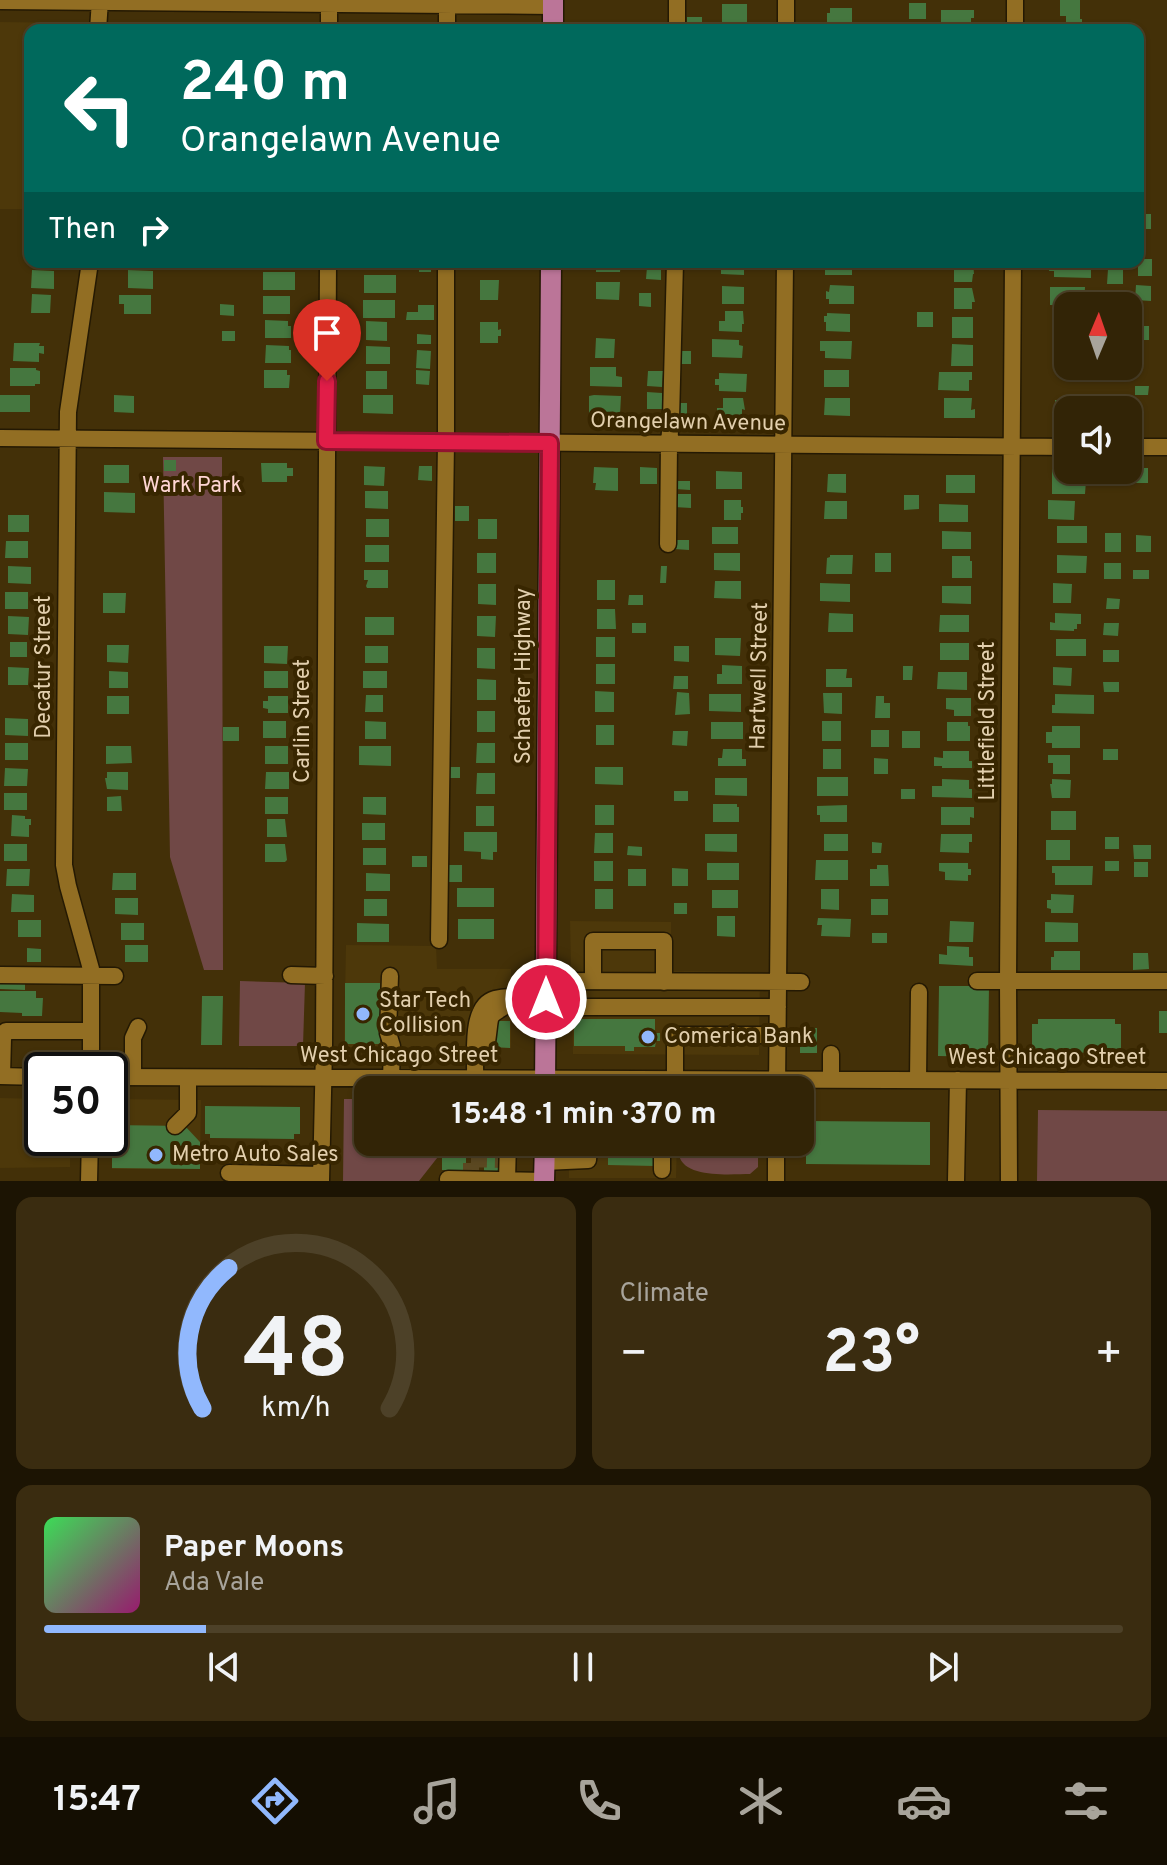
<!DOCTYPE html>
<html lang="en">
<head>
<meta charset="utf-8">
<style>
	:root { --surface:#322406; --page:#3a2c10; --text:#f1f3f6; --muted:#a8a49b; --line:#4d4128; --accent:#91b8fd }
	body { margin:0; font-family:Overpass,sans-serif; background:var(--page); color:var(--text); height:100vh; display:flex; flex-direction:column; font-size:30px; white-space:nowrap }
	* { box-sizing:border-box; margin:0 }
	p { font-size:26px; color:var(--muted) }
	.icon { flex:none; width:44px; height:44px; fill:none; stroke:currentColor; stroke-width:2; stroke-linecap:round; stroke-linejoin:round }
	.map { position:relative; height:1181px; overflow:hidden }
	.drawer { display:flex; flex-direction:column; gap:16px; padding:16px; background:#1c1403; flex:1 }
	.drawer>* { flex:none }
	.banner { position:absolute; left:24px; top:24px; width:1120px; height:244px; border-radius:16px; box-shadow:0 2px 6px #0004,0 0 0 2px var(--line); background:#00695c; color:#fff; overflow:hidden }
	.needle { width:52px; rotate:2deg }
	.buttons { position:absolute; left:1054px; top:292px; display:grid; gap:16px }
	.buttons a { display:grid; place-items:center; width:88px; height:88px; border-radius:16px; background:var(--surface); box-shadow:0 2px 6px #0004,0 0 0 2px var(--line); font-size:40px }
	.speed { position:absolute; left:24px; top:1052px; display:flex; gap:16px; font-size:40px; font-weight:700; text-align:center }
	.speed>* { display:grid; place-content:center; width:104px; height:104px; border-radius:50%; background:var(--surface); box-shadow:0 2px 6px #0004,0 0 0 2px var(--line); line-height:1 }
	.speed .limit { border:4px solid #111; border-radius:12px; background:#fff; color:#111 }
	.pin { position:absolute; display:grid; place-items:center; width:68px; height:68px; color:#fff; margin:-82px -34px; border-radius:50% 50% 50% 0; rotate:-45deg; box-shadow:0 0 8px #0007 }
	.pin .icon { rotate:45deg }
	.me { position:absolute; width:88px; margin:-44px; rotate:0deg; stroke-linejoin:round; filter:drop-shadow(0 0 6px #0008) }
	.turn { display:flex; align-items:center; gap:28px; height:168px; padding:0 24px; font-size:36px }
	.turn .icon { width:104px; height:104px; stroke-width:2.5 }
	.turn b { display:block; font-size:56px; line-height:68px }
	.then { display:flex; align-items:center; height:76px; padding:0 24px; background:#0003; gap:16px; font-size:30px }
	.big { font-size:60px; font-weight:700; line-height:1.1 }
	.drawer .card { flex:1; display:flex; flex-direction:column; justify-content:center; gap:12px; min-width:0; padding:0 28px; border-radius:16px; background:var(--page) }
	.drawer .dial { align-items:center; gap:0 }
	.dial svg { height:208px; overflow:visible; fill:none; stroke:var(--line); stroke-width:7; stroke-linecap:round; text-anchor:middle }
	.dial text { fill:var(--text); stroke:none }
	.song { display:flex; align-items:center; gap:24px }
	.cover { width:96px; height:96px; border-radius:12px; background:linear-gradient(135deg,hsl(130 70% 55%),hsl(320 70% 35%)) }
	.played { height:8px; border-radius:4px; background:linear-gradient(90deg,var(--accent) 15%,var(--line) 15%) }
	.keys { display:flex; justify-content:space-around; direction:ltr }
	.heat { display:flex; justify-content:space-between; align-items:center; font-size:44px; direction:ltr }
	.drawer .tiles { flex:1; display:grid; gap:16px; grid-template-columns:1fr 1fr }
	.card:last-child { grid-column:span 2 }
	.trip { position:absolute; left:354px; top:1076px; width:460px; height:80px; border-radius:16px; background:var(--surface); box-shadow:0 2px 6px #0004,0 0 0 2px var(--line); font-weight:700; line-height:80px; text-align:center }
	.dock { display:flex; height:128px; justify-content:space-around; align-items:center; background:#140e02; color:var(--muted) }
	.dock .icon { width:56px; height:56px }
	.dock .on { color:var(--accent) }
	.dock b { font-size:36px; color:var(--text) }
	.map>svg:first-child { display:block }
	.built { fill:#4d380a }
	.green { fill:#704846 }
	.building { fill:#45773f }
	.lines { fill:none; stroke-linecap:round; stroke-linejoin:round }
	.minor-tunnel { stroke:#5b4821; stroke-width:16; stroke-dasharray:16 8; stroke-linecap:butt }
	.minor-casing { stroke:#241903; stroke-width:19 }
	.major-casing { stroke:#241903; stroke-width:23 }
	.minor { stroke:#926e23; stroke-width:16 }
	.major { stroke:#bb7598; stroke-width:20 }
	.route-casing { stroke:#92132f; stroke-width:20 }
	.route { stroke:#e11d48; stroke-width:14 }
	.poi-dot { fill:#91b8fd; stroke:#382600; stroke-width:3 }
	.labels { text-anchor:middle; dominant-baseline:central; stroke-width:8; stroke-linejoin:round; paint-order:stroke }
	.street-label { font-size:22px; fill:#e2cfad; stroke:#382600 }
	.park-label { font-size:22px; fill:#ffd6d4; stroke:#382600 }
	.poi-label { font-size:22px; fill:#e2cfad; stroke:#382600; text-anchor:start }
</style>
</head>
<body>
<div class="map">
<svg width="1167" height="1181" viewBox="0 0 1167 1181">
	<rect width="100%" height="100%" fill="#433008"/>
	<path class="built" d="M0,22L78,23V30H30V209H0Z
		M570,921L671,922V971L760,972L759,1055L573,1054Z
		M346,945L436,946L437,969H511V1048L344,1047Z
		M0,1098L42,1099V1138H70V1167L0,1168Z
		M114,1099L201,1100L200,1169H112L113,1101Z
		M569,1142H677L676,1178H569Z"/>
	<path class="green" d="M163,457H222L223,970H204L170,857Z
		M240,981L305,983L303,1046H239Z
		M344,1099H368V1142H441V1153L419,1181H343Z
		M1038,1110L1167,1111V1181H1037Z
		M679,1142H758V1167L750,1174C732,1174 684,1179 679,1155C678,1151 679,1146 679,1142Z"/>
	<path class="building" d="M1060,0H1080V19H1082V28H1066V16H1060Z
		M909,3H926V19H909Z
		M722,4H747V22H722Z
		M830,8H852V27H827V13H830Z
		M941,10H974V18H971V28H941Z
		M687,17H702V27L687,26Z
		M1138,214H1151V229H1138Z
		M1138,259H1152V276H1138Z
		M229,262H246V269H228Z
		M263,262H295V266H263Z
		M363,262H396V269L363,268Z
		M419,262H431V272H419Z
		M596,262H621L620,272H596Z
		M721,262H744V275L721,274Z
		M825,262L852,264V275H825Z
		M954,262H973L974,274H973L972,282H954Z
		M1050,262H1091V278L1054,277V271H1049Z
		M647,267L661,268V280L646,279Z
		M1108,269H1123V284H1107Z
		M32,270L54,271V289L31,288Z
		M128,270L153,271V289L128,288Z
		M263,272H295V290H263Z
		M364,275H396V293H364Z
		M480,280H499L498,300H480Z
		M596,282H620L619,300L596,299Z
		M830,285L854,286V304H829V299H826V291L829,292Z
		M1136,285L1151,286V301L1135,300Z
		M722,286L744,287V304H722Z
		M1050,287H1085L1084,306L1050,305Z
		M954,288H972L975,302H972V309H954Z
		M639,293H651V307L639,306Z
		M32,294L51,295L50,313H31Z
		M119,295H151V314H124V304H119Z
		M263,296H290V314H263Z
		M1110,297H1123V306H1109Z
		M363,300H395V318H363Z
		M220,304L234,305V316L220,315Z
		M418,305H434V320H406L407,312H418Z
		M725,311H743L744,324H742V332L719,331V321H725Z
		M917,312H933V327H917Z
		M827,313L850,314V332L826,331V322H824V316H827Z
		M1053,316H1068V334H1056V323H1053Z
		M952,317H973V338H952Z
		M265,320L288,321V326H291V338H265Z
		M366,321L387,322V341L366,340Z
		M480,322H498V330L501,329V336H498V343H480Z
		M1135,326H1149V340H1135Z
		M222,331H235V341H222Z
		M417,334L431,335V344H417Z
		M596,338L615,339L614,358H595Z
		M712,339L739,340V345L743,346L742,358L712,357Z
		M820,341H852L851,359L825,358V351H820Z
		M14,343H40L39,346H44V354L39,353V362L13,361Z
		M952,344L973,345V366H951Z
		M1056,344H1068V364L1055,363Z
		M266,345L289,346V350H291V363H265Z
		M366,346L390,347V364H366Z
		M417,350L431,351L430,369L416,368Z
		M676,351H691V364H676Z
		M590,367H616V376L622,377V387L590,386Z
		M10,368H36V370L40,371V384H35V386H10Z
		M264,370H287V375H290L289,388H264Z
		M416,370L430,371L429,385L416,384Z
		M824,370H849V387H824Z
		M366,371H387V389H366Z
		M648,371H663L662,387L647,386Z
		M939,372H972V380H969V391L938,390Z
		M719,373L747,374L746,392L719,391V385H715V379H719Z
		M1135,386H1149L1148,395H1135Z
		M647,392L662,393V409H647Z
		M0,395H30V412H0Z
		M114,395L134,396V413L114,412Z
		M363,395H393V414L363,413Z
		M594,395L621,396L620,415L589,413V396Z
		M723,398H743L745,410L742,409V416L717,415V408H723Z
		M825,398H850V416L824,415Z
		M944,398H972L971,410L975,409V418H944Z
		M1055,400H1083V410H1068V418H1055Z
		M1107,400H1122V410H1107Z
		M679,403H687V422L678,421Z
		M164,460H176V471H164Z
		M261,463H287V468H293V476H287V482H262Z
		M104,465H129V483H104Z
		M364,466L385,467L384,486L364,485Z
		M419,466H432V481L418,480Z
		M594,467L618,468V491L595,490L596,483H593Z
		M640,467L657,468V484H640Z
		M1068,467V470H1076V479L1086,481L1085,494H1052V468Z
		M1135,468H1148V483H1135Z
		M716,471L742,472V489H716Z
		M828,474H846V493L827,492Z
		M946,475H975V493H946Z
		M675,481H690V490L675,489Z
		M365,491H388V509L365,508Z
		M104,492L135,493V513L104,512Z
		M674,494H691V508L674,507Z
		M904,495H919V509L904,510Z
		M724,500H741V507H743V513H741V520H724Z
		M1048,500L1075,501L1074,520L1048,519Z
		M825,501H847V519H824Z
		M939,504L968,505V522H939Z
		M455,506H469V521H455Z
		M8,515H29V532H8Z
		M366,519H389V537H366Z
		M478,519H497V539H478Z
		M1057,526H1087V543H1057Z
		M712,527H738V544H712Z
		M942,531L971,532V549H942Z
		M1105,533H1121V552H1105Z
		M1136,535L1151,536V552H1136Z
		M674,540H689V550L674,549Z
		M6,541H28V558H5Z
		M365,545H389V562H365Z
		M477,553H496V573H477Z
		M714,553H740V571L714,570Z
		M875,553H891V572H875Z
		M830,555H853L852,574H826L827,558L830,557Z
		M1057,555L1087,556L1086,573H1057Z
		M952,556H970V561H972V578H952Z
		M1104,563H1121V579H1104Z
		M8,566L31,567V584L8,583Z
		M661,566H667L666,583H660Z
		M364,570H388V588H367L366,586L368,580H364Z
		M1133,570H1149V579H1133Z
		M597,580H615V600H597Z
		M715,581H741V599L714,598Z
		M820,583L850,584V602L820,601Z
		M1053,583L1072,584L1071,603H1053Z
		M478,584H496V605L478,604Z
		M942,586H971V604L942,603Z
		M5,592H28V609H5Z
		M103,593H126L125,613H103Z
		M629,595H643V605H628Z
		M1107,598L1120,599L1119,609H1106Z
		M597,609H615L616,629H597Z
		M829,613L853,614V632H828Z
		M1055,613L1081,614V624H1077V629H1074V631L1050,630V622L1055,623Z
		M940,615H969V632H939Z
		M8,616L29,617L28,635L8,634Z
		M477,616H496L495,637L477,636Z
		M365,617H394V635H365Z
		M632,623H646V633H632Z
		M1104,623H1119L1118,636L1103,635Z
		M596,637H615V657H596Z
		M715,638H741L740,656L715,655Z
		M1056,639H1086V656H1056Z
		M10,642H27V657H10Z
		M940,643H969V660H940Z
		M107,645H129L128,663L107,662Z
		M264,646H288L287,664L264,663Z
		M365,646H388V663H365Z
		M674,646H689V662L674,661Z
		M477,648H495V669L477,668Z
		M1103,650H1119V662H1103Z
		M596,664H615V684H596Z
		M722,665L742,666V684H717V674H722Z
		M903,666H913L912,680H903Z
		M8,667L29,668L28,685H8Z
		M1053,667L1072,668L1071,686L1053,685Z
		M826,669H847L846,678H852V687H826Z
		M109,671L128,672V688H109Z
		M264,671H288V688H264Z
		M363,671H387V688H363Z
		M938,672H967V690L937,689Z
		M674,676H688V689H673Z
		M477,679L496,680V700H477Z
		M1103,682H1119V692H1104Z
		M595,691L614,692V712H595Z
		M677,692L689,693L690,714L675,715Z
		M823,693H842V714L824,713Z
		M709,694H741V712L709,711Z
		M1055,694L1094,695V714L1052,713V705H1055Z
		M366,695H383V712H365Z
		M107,696H129V714H107Z
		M268,696H288V713H268V709L263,708V701H268Z
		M876,696H884V703H890V718H875Z
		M946,698H971V716H954V710L946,709Z
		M477,711H495V732H477Z
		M5,718L28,719V736L5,735Z
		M263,721H286V738H263Z
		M365,721L386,722V739H365Z
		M822,721H841V741H822Z
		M711,722H743V739H711Z
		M947,722H968V726H970V741H947Z
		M596,725H614V745H596Z
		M1052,726H1080V748H1052V743H1046V732H1052Z
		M223,727H239V741H223Z
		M871,730H889V747H871Z
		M673,731H688L687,746L672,745Z
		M902,731H920V748H902Z
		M5,743H28V760H5Z
		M477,743H495V763H476Z
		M106,746H131L132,763L106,764Z
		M265,746H288V764H265Z
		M359,746H391V766L359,765Z
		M723,749H742V759H746V766H718V758H722Z
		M823,749H841V769H823Z
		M1103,749H1118V760H1103Z
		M943,751H969V761H972V768H942V766H934V757L943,758Z
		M1048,755H1070V774H1053V763H1048Z
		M874,758L888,759V774H874Z
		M446,767H460V778H446Z
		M595,767H623V785L595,784Z
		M5,768L28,769L27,786H4Z
		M107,772H128V790L107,789L105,778H107Z
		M266,772H289V789H265Z
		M477,773H495V794H476Z
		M817,777H848V796H817Z
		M715,778H747V796L715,795Z
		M942,779L969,780V789H972V798L932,797V786H942Z
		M1052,779L1071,780L1070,798H1052L1050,784H1052Z
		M901,789H915V799H901Z
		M674,791H688V801H674Z
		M4,793H27V810H4Z
		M121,796L122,811H107V797Z
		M265,797H288V814H265Z
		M363,797H386V815L363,814Z
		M713,804H737V807H739V822H713Z
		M595,805H614V825H595Z
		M847,805V822H820V815H817V806Z
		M476,806H494V826H476Z
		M941,807H974V818L970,817V825H941Z
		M1051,811H1076V830H1051Z
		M12,815L25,816V819H31V825H29V837L11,836Z
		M267,819H285L287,837H267Z
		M362,823H385V840H362Z
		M464,832H497V852H493V860L481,859V852L464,851Z
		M595,833H613V853H594Z
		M705,834H737V852L705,851Z
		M824,834H848V851H824Z
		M941,834H972V842H969V853L940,852Z
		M1105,837H1119V849H1105Z
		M1046,840H1070V860H1046Z
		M872,842L882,843L881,853H872Z
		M4,844H27V861H4Z
		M265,844H285L287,860L285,862H265Z
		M1133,845H1151V859H1134Z
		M628,846L642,847V856L627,855Z
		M363,848H386V865H363Z
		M412,856H427V867H412Z
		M816,860H848V880H815Z
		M594,861H613V881H594Z
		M1105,861H1119V871H1105Z
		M1134,862H1148V877H1134Z
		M707,863H739V880H707Z
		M939,863H968V869H971V875H968V881L945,880V872L939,871Z
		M445,865H462V882H444Z
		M877,865H888L889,886H870V869H877Z
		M1052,866H1093L1092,885H1055V873H1052Z
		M672,868L688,869V886H672Z
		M7,869H30L29,886H6Z
		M628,869H646V886H628Z
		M113,873H136V890H112Z
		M366,873L390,874V891H366Z
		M457,888H494V907H457Z
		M595,889H613V909H595Z
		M821,889H839V910L821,909Z
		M712,890H738V908H712Z
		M12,894L34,895V912H11Z
		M1051,894L1074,895L1073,913H1051V909L1047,908V900H1051Z
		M115,898H138V915L115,914Z
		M364,899H387V916H364Z
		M871,899H888V915H871Z
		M674,903H687V914H674Z
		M717,916H735V937L717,936Z
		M818,918L851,919L850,937L821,936L822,925H817Z
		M458,919H494V939H458Z
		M18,920H41V937H18Z
		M950,921L974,922L973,942H949Z
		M1045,922L1078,923V942H1045Z
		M121,923H144V940H121Z
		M357,923L389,924V942H357Z
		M872,933H887V943H872Z
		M125,945H148V962H125Z
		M947,946L969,947V957H973V966L939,964V954L947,955Z
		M27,948L41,949V962H27Z
		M1054,951H1080V970H1051V957H1054Z
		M1133,953H1148L1149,969L1133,970Z
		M0,982H25V990L0,989Z
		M345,983H380V1044H345Z
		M939,986H989L988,1057L938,1056Z
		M0,991H36V998H43L42,1016H22V1013L0,1012Z
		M202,996H223L222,1045H201Z
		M1159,1011H1167V1033H1159Z
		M574,1019H655V1033H660V1041H656L655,1047H634V1051H625V1046H574Z
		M1038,1019H1115V1024H1121V1053L1032,1052V1024H1038Z
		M492,1021H510V1048L492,1047Z
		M800,1028H817V1053H800Z
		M205,1106L300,1107V1134H294V1139L210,1138V1134H205Z
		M806,1121L930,1122V1165L806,1164Z
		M112,1125L185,1126L200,1142V1169L112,1168Z
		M442,1142H501V1173H484V1151H466V1171L442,1170Z
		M608,1142H656L655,1166L608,1165Z"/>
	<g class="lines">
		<path class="minor-tunnel" d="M477,1142L508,1143
			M471,1159L508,1160
			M471,1179V1142"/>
		<defs>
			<path id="minor" d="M0,1L553,6
				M98,30L100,0
				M329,30V4
				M447,30V5
				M677,30V0
				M786,30V0
				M1015,30V0
				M90,262L68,412L64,865L68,886L91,969V1070
				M0,438L1068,447
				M1128,447H1167
				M668,544L669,444L671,419L675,262
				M439,940L446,442V262
				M0,975L115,976
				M291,975L325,976
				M390,976L388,1033L392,1046L391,1079
				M546,981L801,982
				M593,981V941H664V982
				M977,981H1167
				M546,1007H778
				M477,1044L487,1042C492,1009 485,1020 513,1001
				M0,1076L42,1077
				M2,1076L3,1038L6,1031H91
				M110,1077L1167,1081
				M133,1077V1038L138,1027
				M475,1079C476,1057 469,1006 495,999C510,995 530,998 546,999
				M831,1079V1054
				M675,1080V1042L679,1035H778
				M918,1080L919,992
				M777,1088L785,262
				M175,1126L188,1113V1078
				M544,1162L588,1160L589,1142
				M662,1170V1142
				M229,1173L321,1175
				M448,1179L544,1181
				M507,1180L508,1142
				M89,1181L90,1138
				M321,1181L324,1049L328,262
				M776,1181V1142
				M956,1181L958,1080
				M1009,1181L1008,981L1013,262"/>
			<path id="major" d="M553,30V0
				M545,1090L551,262
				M544,1181L545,1142"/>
		</defs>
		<use href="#minor" class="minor-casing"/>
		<use href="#major" class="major-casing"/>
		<use href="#minor" class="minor"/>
		<use href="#major" class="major"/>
	</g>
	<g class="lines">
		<defs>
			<path id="route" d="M327,381L326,441L550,443L546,999"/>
		</defs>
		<use href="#route" class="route-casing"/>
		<use href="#route" class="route"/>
	</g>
	<g class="poi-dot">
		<circle cx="363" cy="1014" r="8"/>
		<circle cx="648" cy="1037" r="8"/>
		<circle cx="156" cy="1155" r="8"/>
	</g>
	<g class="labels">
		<g class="street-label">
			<text transform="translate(688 423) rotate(1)">Orangelawn Avenue</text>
			<text transform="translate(44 667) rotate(-90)">Decatur Street</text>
			<text transform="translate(524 676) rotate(-90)">Schaefer Highway</text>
			<text transform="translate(760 676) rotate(-89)">Hartwell Street</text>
			<text transform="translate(303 721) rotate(-90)">Carlin Street</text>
			<text transform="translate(988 721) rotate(-90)">Littlefield Street</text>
			<text x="399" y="1056">West Chicago Street</text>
			<text x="1047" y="1058">West Chicago Street</text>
		</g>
		<g class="park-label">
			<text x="192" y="486">Wark Park</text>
		</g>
		<g class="poi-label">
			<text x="379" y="1001">Star Tech<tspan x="379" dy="25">Collision</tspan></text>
			<text x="664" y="1037">Comerica Bank</text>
			<text x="172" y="1155">Metro Auto Sales</text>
		</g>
	</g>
</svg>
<div class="buttons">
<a><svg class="needle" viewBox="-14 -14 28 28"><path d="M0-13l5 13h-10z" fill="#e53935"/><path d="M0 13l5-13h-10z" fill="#a8a49b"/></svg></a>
<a><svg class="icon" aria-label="sound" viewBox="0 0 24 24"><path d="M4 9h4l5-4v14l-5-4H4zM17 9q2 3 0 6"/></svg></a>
</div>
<div class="speed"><div class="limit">50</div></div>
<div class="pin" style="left:327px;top:381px;background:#d93025"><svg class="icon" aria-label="arrive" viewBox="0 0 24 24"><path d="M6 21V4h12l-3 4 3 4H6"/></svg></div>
<svg class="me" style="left:546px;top:999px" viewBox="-20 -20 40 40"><circle r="17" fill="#e11d48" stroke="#fff" stroke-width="3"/><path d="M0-11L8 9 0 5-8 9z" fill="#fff"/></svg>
<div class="trip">15:48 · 1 min · 370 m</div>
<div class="banner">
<div class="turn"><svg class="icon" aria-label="left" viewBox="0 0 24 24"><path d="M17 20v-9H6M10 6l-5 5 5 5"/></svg><div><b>240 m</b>Orangelawn Avenue</div></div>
<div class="then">Then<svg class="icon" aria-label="right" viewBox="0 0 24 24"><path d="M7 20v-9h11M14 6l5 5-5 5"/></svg></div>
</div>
</div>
<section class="drawer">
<div class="tiles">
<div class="card dial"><svg viewBox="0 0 100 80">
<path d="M14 69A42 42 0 1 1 86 69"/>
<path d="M14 69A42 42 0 0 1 24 15" stroke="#91b8fd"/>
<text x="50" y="56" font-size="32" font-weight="700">48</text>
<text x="50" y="72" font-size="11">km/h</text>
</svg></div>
<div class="card"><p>Climate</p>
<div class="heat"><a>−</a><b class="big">23°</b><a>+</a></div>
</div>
<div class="card">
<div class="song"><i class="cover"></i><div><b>Paper Moons</b><p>Ada Vale</p></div></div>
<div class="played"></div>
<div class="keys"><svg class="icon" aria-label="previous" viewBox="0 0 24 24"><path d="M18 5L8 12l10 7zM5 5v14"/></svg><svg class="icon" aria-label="pause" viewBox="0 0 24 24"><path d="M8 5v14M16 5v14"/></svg><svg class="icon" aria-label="next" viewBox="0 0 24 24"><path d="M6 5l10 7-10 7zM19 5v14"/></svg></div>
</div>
</div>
</section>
<nav class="dock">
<b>15:47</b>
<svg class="icon on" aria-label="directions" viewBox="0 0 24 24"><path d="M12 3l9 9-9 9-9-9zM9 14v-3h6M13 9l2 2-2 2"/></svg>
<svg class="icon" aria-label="music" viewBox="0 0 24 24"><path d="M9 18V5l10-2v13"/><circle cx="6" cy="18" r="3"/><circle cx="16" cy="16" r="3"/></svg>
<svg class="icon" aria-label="phone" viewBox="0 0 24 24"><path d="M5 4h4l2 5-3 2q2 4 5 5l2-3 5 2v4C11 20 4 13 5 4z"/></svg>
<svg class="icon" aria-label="climate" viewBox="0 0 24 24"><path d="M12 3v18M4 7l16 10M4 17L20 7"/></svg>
<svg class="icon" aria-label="car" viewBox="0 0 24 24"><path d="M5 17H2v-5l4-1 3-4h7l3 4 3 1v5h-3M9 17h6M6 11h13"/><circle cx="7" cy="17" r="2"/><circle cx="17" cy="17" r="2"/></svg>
<svg class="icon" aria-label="filters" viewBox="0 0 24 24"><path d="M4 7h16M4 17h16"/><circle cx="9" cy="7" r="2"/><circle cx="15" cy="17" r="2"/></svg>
</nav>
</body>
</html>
